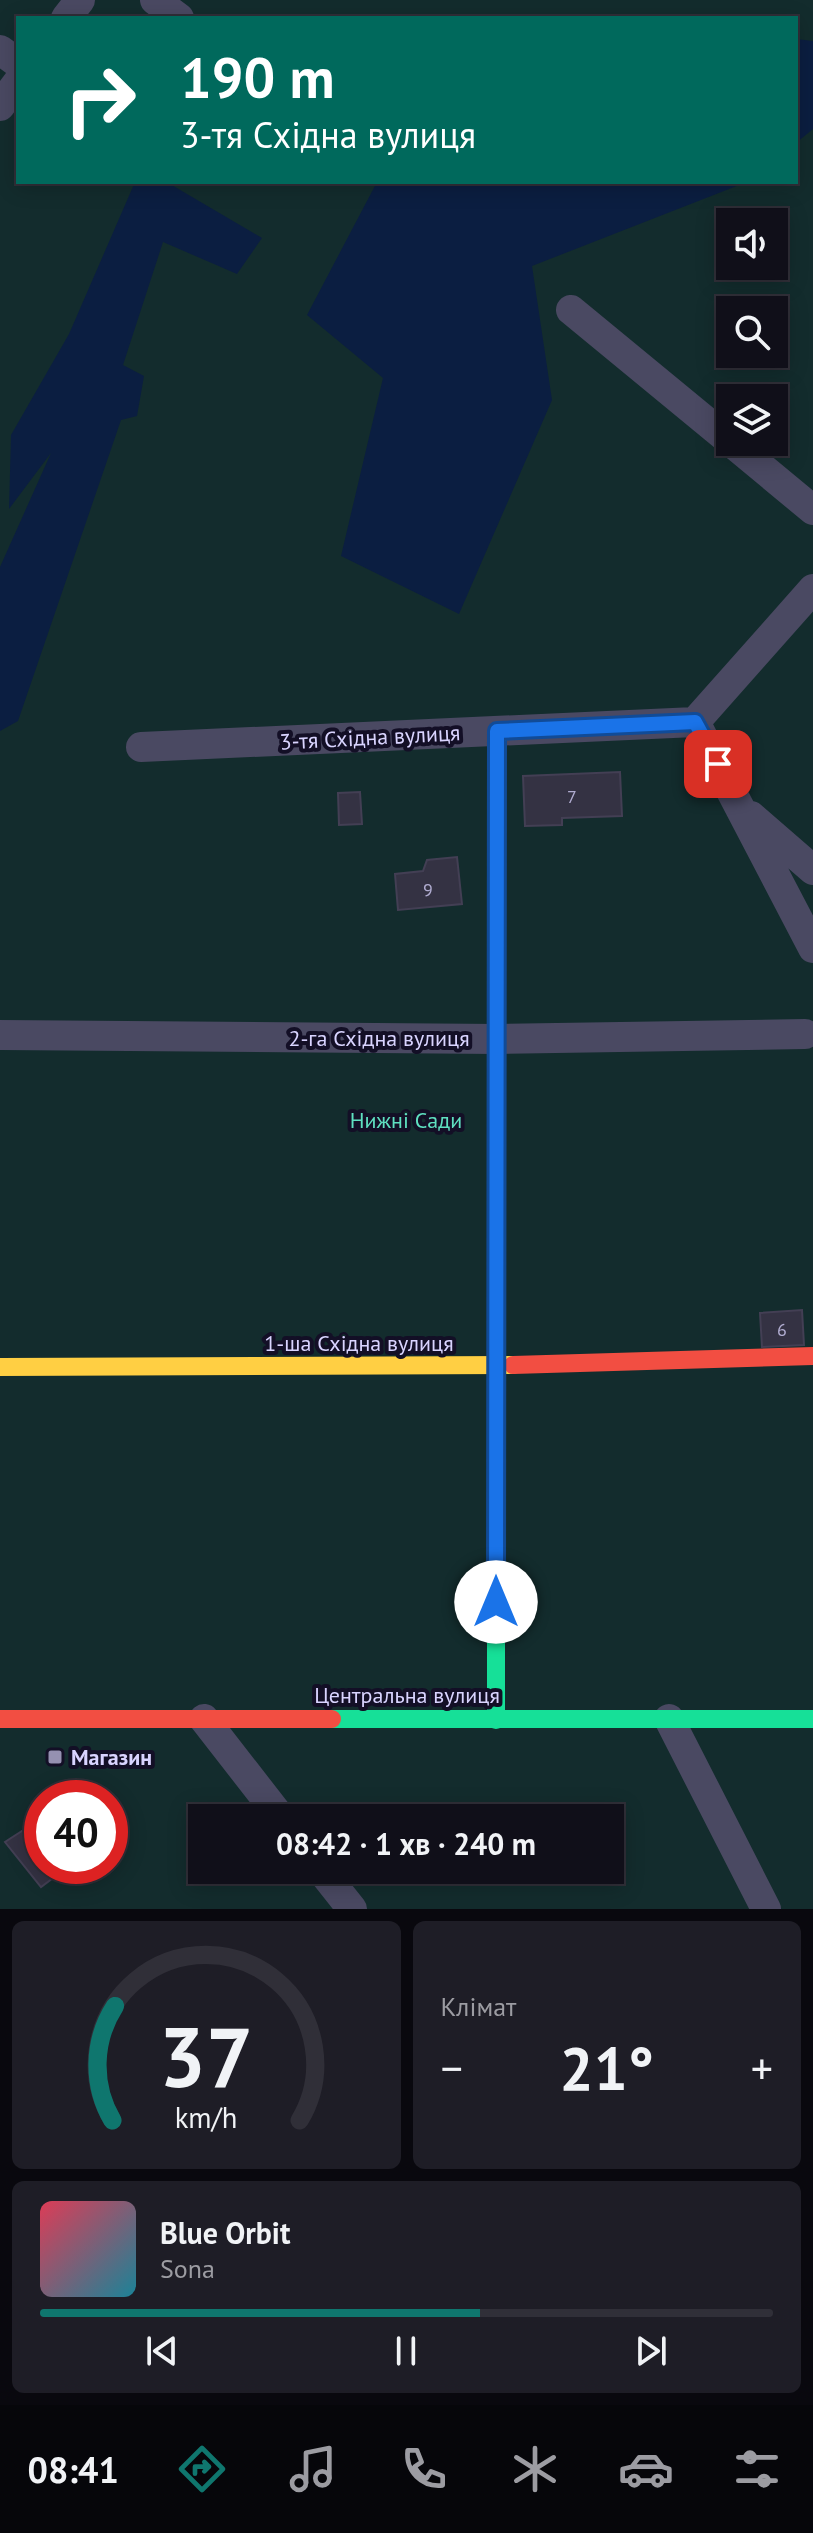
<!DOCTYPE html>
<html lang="uk">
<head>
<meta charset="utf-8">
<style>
	:root { --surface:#100f19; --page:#1e1d26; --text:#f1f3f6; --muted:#9c9ca2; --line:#302f38; --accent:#0f766e }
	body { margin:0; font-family:"PT Sans",sans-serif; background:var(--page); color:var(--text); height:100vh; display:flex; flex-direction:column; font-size:30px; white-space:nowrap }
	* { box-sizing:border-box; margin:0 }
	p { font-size:26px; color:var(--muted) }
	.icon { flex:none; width:44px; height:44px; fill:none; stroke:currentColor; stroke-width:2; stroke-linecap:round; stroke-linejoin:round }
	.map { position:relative; height:1909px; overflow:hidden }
	.details { display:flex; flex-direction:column; gap:12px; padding:12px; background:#09080e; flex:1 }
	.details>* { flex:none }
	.hud { position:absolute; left:16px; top:16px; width:782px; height:168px; border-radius:0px; box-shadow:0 4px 20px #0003,0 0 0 2px var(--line); background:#00695c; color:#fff; overflow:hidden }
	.fabs { position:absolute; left:716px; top:208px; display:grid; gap:16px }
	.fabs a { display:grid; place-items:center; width:72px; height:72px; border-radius:0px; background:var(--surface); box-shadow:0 4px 20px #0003,0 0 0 2px var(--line); font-size:40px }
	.speed { position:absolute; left:24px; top:1780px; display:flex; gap:16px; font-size:40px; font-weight:700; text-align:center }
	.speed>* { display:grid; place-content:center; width:104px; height:104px; border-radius:50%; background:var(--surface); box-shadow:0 4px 20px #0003,0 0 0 2px var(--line); line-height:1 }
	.speed .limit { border:12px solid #d22; background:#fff; color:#111 }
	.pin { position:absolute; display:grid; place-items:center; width:68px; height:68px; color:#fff; margin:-34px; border-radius:16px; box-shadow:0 4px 12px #0006 }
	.me { position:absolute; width:88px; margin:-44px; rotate:0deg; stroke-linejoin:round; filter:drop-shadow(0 0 6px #0008) }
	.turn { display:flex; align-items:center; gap:28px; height:168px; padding:0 32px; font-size:36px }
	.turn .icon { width:104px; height:104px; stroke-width:2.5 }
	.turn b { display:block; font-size:56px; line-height:68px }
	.big { font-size:60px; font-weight:600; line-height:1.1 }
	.details .widget { flex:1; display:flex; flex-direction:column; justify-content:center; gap:12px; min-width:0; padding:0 28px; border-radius:12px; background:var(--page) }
	.details .dial { align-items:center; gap:0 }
	.dial svg { height:208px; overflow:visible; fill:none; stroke:var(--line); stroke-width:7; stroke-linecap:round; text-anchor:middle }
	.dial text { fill:var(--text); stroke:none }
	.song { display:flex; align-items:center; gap:24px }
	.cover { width:96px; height:96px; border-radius:12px; background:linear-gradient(135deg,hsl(350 70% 55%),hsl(190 70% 35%)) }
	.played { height:8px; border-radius:4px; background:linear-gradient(90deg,var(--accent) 60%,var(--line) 60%) }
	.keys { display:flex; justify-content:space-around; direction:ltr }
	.heat { display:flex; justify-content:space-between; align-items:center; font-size:44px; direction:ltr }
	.details .tiles { flex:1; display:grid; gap:12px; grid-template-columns:1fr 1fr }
	.widget:last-child { grid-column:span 2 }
	.trip { position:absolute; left:188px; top:1804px; width:436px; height:80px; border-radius:0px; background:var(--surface); box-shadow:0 4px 20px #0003,0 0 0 2px var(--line); font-weight:600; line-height:80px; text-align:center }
	.dock { display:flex; height:128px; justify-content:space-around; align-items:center; background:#06060a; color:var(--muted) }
	.dock .icon { width:56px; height:56px }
	.dock .selected { color:var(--accent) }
	.dock b { font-size:36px; color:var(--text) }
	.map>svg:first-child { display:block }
	.green { fill:#132c2d; fill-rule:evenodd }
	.water { fill:#0b1e41 }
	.building { fill:#343243; stroke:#433f54; stroke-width:2 }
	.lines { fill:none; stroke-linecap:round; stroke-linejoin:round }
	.street { stroke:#4a4962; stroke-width:30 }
	.fast { stroke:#16e098; stroke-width:18 }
	.slow { stroke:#ffcf43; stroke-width:18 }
	.jam { stroke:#f24e42; stroke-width:18 }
	.route-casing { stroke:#114b97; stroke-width:20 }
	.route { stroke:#1a73e8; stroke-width:14 }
	.poi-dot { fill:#9591b1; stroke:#130f26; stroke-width:3 }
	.labels { text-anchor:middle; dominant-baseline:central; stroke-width:8; stroke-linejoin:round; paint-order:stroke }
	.number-label { font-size:18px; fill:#b0acd0 }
	.street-label { font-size:22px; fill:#d9d4ff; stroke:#130f26 }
	.park-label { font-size:22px; fill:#5fe0c0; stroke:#130f26 }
	.poi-label { font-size:22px; font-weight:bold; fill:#d9d4ff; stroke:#130f26; text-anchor:start }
</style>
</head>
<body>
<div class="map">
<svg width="813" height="1909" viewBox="0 0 813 1909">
	<rect width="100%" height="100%" fill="#161421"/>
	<path class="green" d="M0,0H813V1909H0ZM18,18H796V182H18ZM730,222H774V266H730ZM730,310H774V354H730ZM730,398H774V442H730ZM42,1798H110V1866H42ZM202,1818H610V1870H202Z"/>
	<path class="water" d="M796,39L813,41V129L796,143Z
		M135,182L170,184L262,238L237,274L163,242L123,365L144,376L137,416L121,420L18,721L0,731V567L51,453L9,509L11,435L69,334Z
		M377,182H747L532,266L552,400L459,614L341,556L383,378L307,315Z"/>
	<path class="building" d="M620,772L622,816L562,818V825L525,826L523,776Z
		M360,792L362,824L339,825L338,793Z
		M457,857L462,904L398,910L395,874L423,871L427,860Z
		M802,1310L804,1345L762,1347L760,1313Z
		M42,1818V1866H69L41,1887L5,1842Z"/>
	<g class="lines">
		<path class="street" d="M155,0L179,18
			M66,18L80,0
			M0,50L18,63
			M0,106L18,82
			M571,310L730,441
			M731,442L813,510
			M695,722L813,948
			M695,722L813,589
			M141,747L695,722
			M751,816L813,870
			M0,1035L497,1039L805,1034
			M204,1719L281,1818
			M669,1719L766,1909
			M321,1870L352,1909"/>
		<path class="fast" d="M497,989V731
			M332,1719H813
			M496,1720V1315"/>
		<path class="slow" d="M496,1315L497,989
			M0,1367L513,1365"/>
		<path class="jam" d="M513,1365L813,1356
			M0,1719H332"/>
	</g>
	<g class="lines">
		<defs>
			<path id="route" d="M496,1602L497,731L695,722L718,764"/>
		</defs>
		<use href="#route" class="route-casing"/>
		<use href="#route" class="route"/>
	</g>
	<rect class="poi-dot" x="47" y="1749" width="16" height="16" rx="4"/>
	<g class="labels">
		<g class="number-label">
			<text x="572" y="796">7</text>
			<text x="428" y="889">9</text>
			<text x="782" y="1329">6</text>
		</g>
		<g class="street-label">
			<text transform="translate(370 737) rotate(-3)">3-тя Східна вулиця</text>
			<text x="379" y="1038">2-га Східна вулиця</text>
			<text x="359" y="1343">1-ша Східна вулиця</text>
			<text x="407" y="1695">Центральна вулиця</text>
		</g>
		<g class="park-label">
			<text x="406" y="1120">Нижні Сади</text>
		</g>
		<g class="poi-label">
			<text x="71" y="1757">Магазин</text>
		</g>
	</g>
</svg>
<div class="fabs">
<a><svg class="icon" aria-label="sound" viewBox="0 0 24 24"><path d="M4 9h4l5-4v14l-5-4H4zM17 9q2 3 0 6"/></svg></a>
<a><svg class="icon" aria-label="search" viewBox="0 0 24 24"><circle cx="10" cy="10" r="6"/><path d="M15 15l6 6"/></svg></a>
<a><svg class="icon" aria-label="layers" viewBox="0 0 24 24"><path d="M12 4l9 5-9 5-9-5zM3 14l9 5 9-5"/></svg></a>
</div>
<div class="speed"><div class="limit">40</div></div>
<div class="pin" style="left:718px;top:764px;background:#d93025"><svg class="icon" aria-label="arrive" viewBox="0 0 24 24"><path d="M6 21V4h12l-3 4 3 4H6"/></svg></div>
<svg class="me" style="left:496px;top:1602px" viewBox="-20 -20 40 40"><circle r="19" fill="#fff"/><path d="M0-13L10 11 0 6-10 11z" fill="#1a73e8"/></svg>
<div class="trip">08:42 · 1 хв · 240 m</div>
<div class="hud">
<div class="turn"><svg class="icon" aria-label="right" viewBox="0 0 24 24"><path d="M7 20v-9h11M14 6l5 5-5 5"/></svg><div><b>190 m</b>3-тя Східна вулиця</div></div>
</div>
</div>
<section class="details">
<div class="tiles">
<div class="widget dial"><svg viewBox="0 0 100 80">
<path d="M14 69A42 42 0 1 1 86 69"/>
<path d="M14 69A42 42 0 0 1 15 25" stroke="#0f766e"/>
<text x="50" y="56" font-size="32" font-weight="700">37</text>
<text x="50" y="72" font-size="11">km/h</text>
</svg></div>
<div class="widget"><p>Клімат</p>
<div class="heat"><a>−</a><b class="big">21°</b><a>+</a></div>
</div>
<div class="widget">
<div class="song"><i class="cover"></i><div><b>Blue Orbit</b><p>Sona</p></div></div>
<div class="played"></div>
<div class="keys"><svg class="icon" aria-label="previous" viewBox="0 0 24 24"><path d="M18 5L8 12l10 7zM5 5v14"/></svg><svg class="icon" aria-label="pause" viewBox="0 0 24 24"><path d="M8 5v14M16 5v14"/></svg><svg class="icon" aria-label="next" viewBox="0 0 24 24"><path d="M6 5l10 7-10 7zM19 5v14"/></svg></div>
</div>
</div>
</section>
<nav class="dock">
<b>08:41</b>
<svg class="icon selected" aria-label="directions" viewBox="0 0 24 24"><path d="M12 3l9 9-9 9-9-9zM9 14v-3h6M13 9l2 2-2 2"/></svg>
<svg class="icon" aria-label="music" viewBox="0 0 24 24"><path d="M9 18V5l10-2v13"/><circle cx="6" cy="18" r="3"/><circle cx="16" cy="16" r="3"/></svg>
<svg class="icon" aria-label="phone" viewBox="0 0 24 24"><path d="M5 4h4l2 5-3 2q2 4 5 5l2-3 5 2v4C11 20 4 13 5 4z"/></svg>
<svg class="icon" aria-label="climate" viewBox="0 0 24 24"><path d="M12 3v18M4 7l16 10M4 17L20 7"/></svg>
<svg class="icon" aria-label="car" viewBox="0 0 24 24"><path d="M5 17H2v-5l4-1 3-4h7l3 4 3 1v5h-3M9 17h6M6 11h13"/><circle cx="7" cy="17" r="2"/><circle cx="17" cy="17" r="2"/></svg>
<svg class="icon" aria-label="filters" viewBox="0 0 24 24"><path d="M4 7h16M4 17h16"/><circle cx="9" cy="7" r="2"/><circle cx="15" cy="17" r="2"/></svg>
</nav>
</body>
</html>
